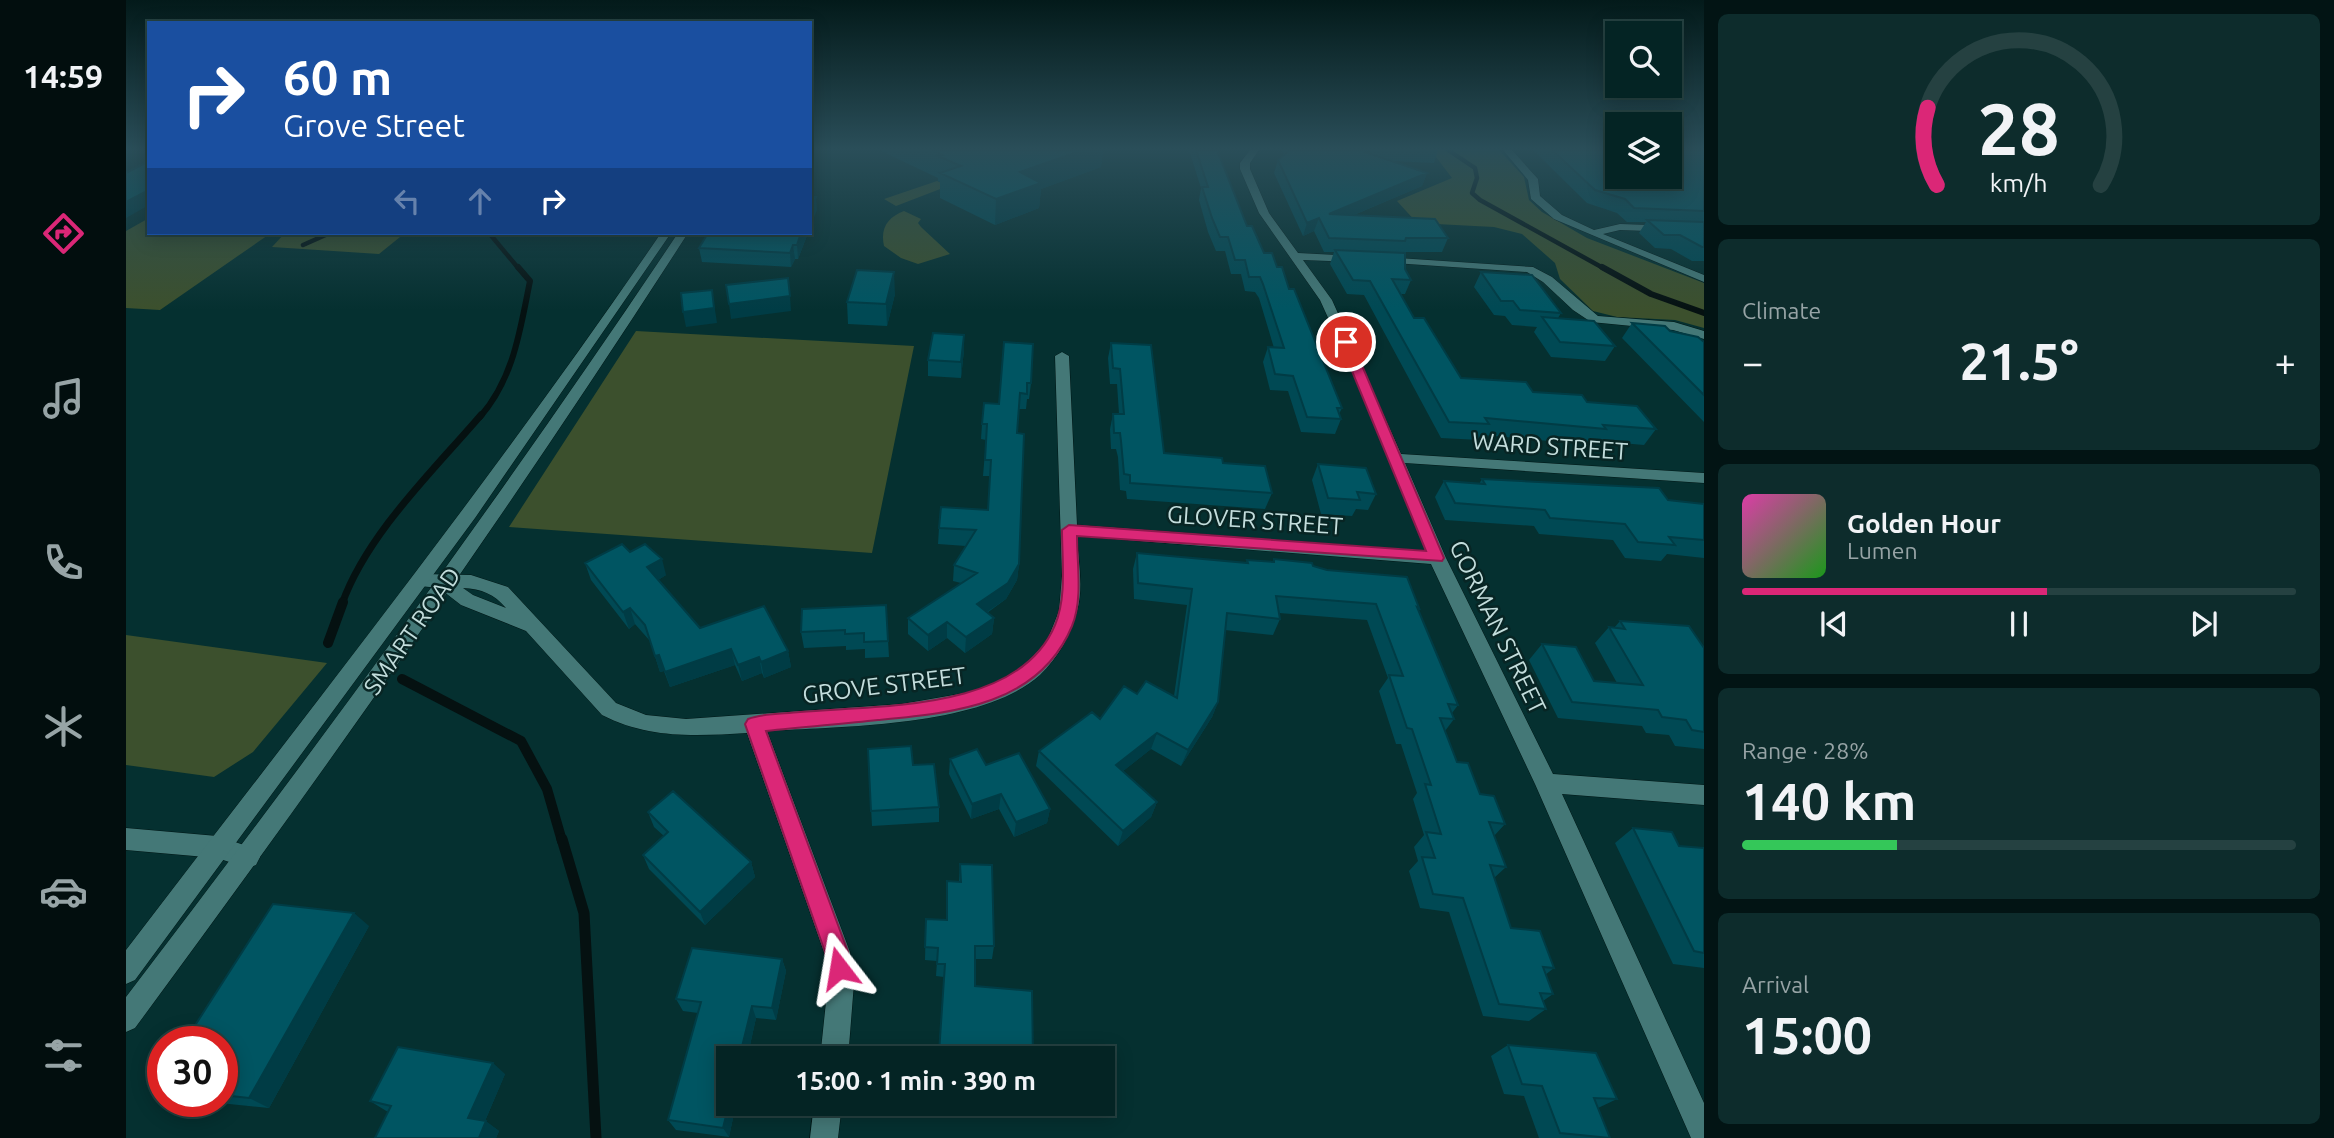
<!DOCTYPE html>
<html lang="en">
<head>
<meta charset="utf-8">
<style>
	:root { --surface:#042424; --page:#0d2c2c; --text:#f1f3f6; --muted:#97a4a6; --line:#254141; --accent:#db2777 }
	body { margin:0; font-family:Ubuntu,sans-serif; background:var(--page); color:var(--text); height:100vh; display:flex; flex-direction:column; font-size:26px; white-space:nowrap }
	* { box-sizing:border-box; margin:0 }
	p { font-size:23px; color:var(--muted) }
	.icon { flex:none; width:38px; height:38px; fill:none; stroke:currentColor; stroke-width:2; stroke-linecap:round; stroke-linejoin:round }
	.map { position:relative; flex:1; overflow:hidden }
	.drawer { display:flex; flex-direction:column; gap:14px; padding:14px; background:#021414; width:630px }
	.drawer>* { flex:none }
	.guide { position:absolute; left:21px; top:21px; width:665px; height:214px; border-radius:0px; box-shadow:0 4px 18px #0003,0 0 0 2px var(--line); background:#1a4fa0; color:#fff; overflow:hidden }
	.controls { position:absolute; left:1479px; top:21px; display:grid; gap:14px }
	.controls a { display:grid; place-items:center; width:77px; height:77px; border-radius:0px; background:var(--surface); box-shadow:0 4px 18px #0003,0 0 0 2px var(--line); font-size:35px }
	.speed { position:absolute; left:21px; top:1026px; display:flex; gap:14px; font-size:35px; font-weight:700; text-align:center }
	.speed>* { display:grid; place-content:center; width:91px; height:91px; border-radius:50%; background:var(--surface); box-shadow:0 4px 18px #0003,0 0 0 2px var(--line); line-height:1 }
	.speed .limit { border:10px solid #d22; background:#fff; color:#111 }
	.pin { position:absolute; display:grid; place-items:center; width:60px; height:60px; color:#fff; margin:-30px; border:4px solid #fff; border-radius:50%; box-shadow:0 2px 7px #0007 }
	.me { position:absolute; width:77px; margin:-38px; rotate:346deg; stroke-linejoin:round; filter:drop-shadow(0 0 5px #0008) }
	.turn { display:flex; align-items:center; gap:24px; height:147px; padding:0 21px; font-size:32px }
	.turn .icon { width:91px; height:91px; stroke-width:2.5 }
	.turn b { display:block; font-size:49px; line-height:60px }
	.lanes { display:flex; align-items:center; height:66px; padding:0 21px; background:#0003; justify-content:center; gap:35px; direction:ltr }
	.lanes .off { opacity:.35 }
	.big { font-size:52px; font-weight:700; line-height:1.1 }
	.drawer .widget { flex:1; display:flex; flex-direction:column; justify-content:center; gap:10px; min-width:0; padding:0 24px; border-radius:10px; background:var(--page) }
	.drawer .dial { align-items:center; gap:0 }
	.dial svg { height:182px; overflow:visible; fill:none; stroke:var(--line); stroke-width:7; stroke-linecap:round; text-anchor:middle }
	.dial text { fill:var(--text); stroke:none }
	.song { display:flex; align-items:center; gap:21px }
	.cover { width:84px; height:84px; border-radius:10px; background:linear-gradient(135deg,hsl(320 70% 55%),hsl(120 70% 35%)) }
	.played { height:7px; border-radius:4px; background:linear-gradient(90deg,var(--accent) 55%,var(--line) 55%) }
	.keys { display:flex; justify-content:space-around; direction:ltr }
	.heat { display:flex; justify-content:space-between; align-items:center; font-size:38px; direction:ltr }
	.charge { height:10px; border-radius:5px; background:linear-gradient(90deg,#34c759 28%,var(--line) 0) }
	.trip { position:absolute; left:590px; top:1046px; width:399px; height:70px; border-radius:0px; background:var(--surface); box-shadow:0 4px 18px #0003,0 0 0 2px var(--line); font-weight:700; line-height:70px; text-align:center }
	main { display:flex; flex:1; min-height:0 }
	.menu { display:flex; flex-direction:column; width:126px; justify-content:space-around; align-items:center; background:#020e0e; color:var(--muted) }
	.menu .icon { width:49px; height:49px }
	.menu .selected { color:var(--accent) }
	.menu b { font-size:32px; color:var(--text) }
	.map>svg:first-child { display:block }
	.green { fill:#3c502d }
	.lines { fill:none; stroke-linecap:round; stroke-linejoin:round }
	.stream-far4 { stroke:#051111; stroke-width:4.5 }
	.stream-far3 { stroke:#051111; stroke-width:6 }
	.stream-far2 { stroke:#051111; stroke-width:7 }
	.stream-far1 { stroke:#051111; stroke-width:10 }
	.stream { stroke:#051111; stroke-width:11 }
	.minor-casing { stroke:#001716; stroke-width:1 }
	.secondary-casing { stroke:#001716; stroke-width:1 }
	.minor { fill:#447877; fill-rule:evenodd }
	.secondary { fill:#447877; fill-rule:evenodd }
	.wall { fill:#004954 }
	.shaded-wall { fill:#003c45 }
	.building { fill:#005562; stroke:#003c45; stroke-width:2 }
	.route { fill:#db2777; stroke:#8e194d; stroke-width:2 }
	.labels { text-anchor:middle; dominant-baseline:central; stroke-width:5; stroke-linejoin:round; paint-order:stroke }
	.street-label { font-size:24px; fill:#c3dddc; stroke:#082524 }
</style>
</head>
<body>
<main>
<nav class="menu">
<b>14:59</b>
<svg class="icon selected" aria-label="directions" viewBox="0 0 24 24"><path d="M12 3l9 9-9 9-9-9zM9 14v-3h6M13 9l2 2-2 2"/></svg>
<svg class="icon" aria-label="music" viewBox="0 0 24 24"><path d="M9 18V5l10-2v13"/><circle cx="6" cy="18" r="3"/><circle cx="16" cy="16" r="3"/></svg>
<svg class="icon" aria-label="phone" viewBox="0 0 24 24"><path d="M5 4h4l2 5-3 2q2 4 5 5l2-3 5 2v4C11 20 4 13 5 4z"/></svg>
<svg class="icon" aria-label="climate" viewBox="0 0 24 24"><path d="M12 3v18M4 7l16 10M4 17L20 7"/></svg>
<svg class="icon" aria-label="car" viewBox="0 0 24 24"><path d="M5 17H2v-5l4-1 3-4h7l3 4 3 1v5h-3M9 17h6M6 11h13"/><circle cx="7" cy="17" r="2"/><circle cx="17" cy="17" r="2"/></svg>
<svg class="icon" aria-label="filters" viewBox="0 0 24 24"><path d="M4 7h16M4 17h16"/><circle cx="9" cy="7" r="2"/><circle cx="15" cy="17" r="2"/></svg>
</nav>
<div class="map">
<svg width="1578" height="1138" viewBox="0 0 1578 1138">
	<rect width="100%" height="100%" fill="#053030"/>
	<path class="green" d="M1300,150H1373L1398,177L1403,200L1416,212L1461,238L1578,283V328L1549,320L1491,317L1467,311L1434,279L1429,263L1396,234L1368,227L1291,223L1271,201L1326,178L1307,153Z
		M811,181L822,186L770,206L758,199Z
		M778,211L795,219L792,223L795,227L824,254L792,264L775,258L758,246C754,228 762,217 778,211Z
		M23,218V233H145L34,310L0,308V231Z
		M159,233H279L253,254L146,247Z
		M510,331L788,346L746,553L383,527Z
		M0,635L201,663L127,752L88,777L0,765Z"/>
	<g class="lines">
		<path class="stream-far4" d="M1322,150L1349,168L1351,178L1346,193L1354,200L1479,269
			M363,233L393,269
			M177,245L204,233"/>
		<path class="stream-far3" d="M1476,267L1525,294L1578,313
			M354,417C388,378 394,330 404,281L392,267"/>
		<path class="stream-far2" d="M216,604C241,534 307,471 355,415"/>
		<path class="stream-far1" d="M202,643L217,602
			M276,679L395,741L421,789L436,841"/>
		<path class="stream" d="M436,839L458,913L470,1138"/>
		<defs>
			<path id="minor" d="M1124,150H1133L1124,163V169L1143,213L1172,253L1229,256L1235,259L1229,262L1177,260L1206,300L1275,454L1578,473V483L1279,463L1320,558L1427,774L1578,785V805L1436,794L1578,1103V1138H1565L1409,784L1305,564L951,536C952,560 958,587 951,611C945,634 932,658 914,675C856,727 717,726 641,731L724,952L728,983L722,1059H694L702,983L698,952L621,733C569,736 523,739 476,715L400,631L335,605L313,588L294,586L285,580L294,574L345,575L382,587L490,703L520,715L560,719L776,704L845,692L872,682L900,664L921,641L933,611L936,576L929,356L936,352L943,356L951,525L1300,551L1223,364L1194,300L1133,213L1114,169V163ZM337,588C356,589 368,594 380,608L347,595Z
				M1377,150H1386L1412,179L1414,196L1436,215L1468,230L1494,224L1578,227V233L1494,230L1477,234L1578,275V282L1428,219L1405,199L1402,180Z
				M1257,257L1407,267L1426,277L1472,316L1548,322L1578,331V339L1547,330L1465,322L1447,310L1417,282L1401,272L1253,262V258Z
				M0,828L91,836L130,849L134,857L130,865L122,868L91,858L0,850Z
				M688,1104H716L712,1138H684Z"/>
			<path id="secondary" d="M535,233H545L349,518L9,980L0,984V950C181,713 367,479 535,233Z
				M552,233H562C387,505 201,768 9,1028L0,1032V997C191,747 377,495 552,233Z"/>
		</defs>
		<use href="#minor" class="minor-casing"/>
		<use href="#secondary" class="secondary-casing"/>
		<use href="#minor" class="minor"/>
		<use href="#secondary" class="secondary"/>
	</g>
	<path class="wall" d="M753,150H977L975,167L915,189L913,208L869,225L814,198V182L812,181V178Z
		M1063,150H1091L1121,226L1138,253L1151,267L1163,289L1216,408L1213,414L1215,419L1209,434L1175,432L1162,391L1144,390L1137,362L1142,347L1148,348L1133,298L1129,292L1119,291L1115,274H1105L1099,251H1090L1082,232L1073,200L1075,188Z
		M1156,150H1233L1247,155L1243,150H1312L1308,163L1266,161L1301,173L1296,186L1228,215L1322,238L1316,252H1275L1279,269L1285,280L1279,294H1275L1288,318L1335,378L1461,402L1530,429L1518,445L1472,441L1469,445L1357,435L1354,440L1315,438L1238,295L1221,294L1204,264L1208,252H1198L1188,231L1177,236L1148,173L1152,160L1158,155Z
		M1407,150H1578V261H1566L1545,249L1529,248L1513,233L1520,222H1501L1491,213L1461,203Z
		M682,233L672,259H669L665,267L576,262L573,248Z
		M1355,272L1435,313L1432,318L1489,346L1479,361L1425,357L1408,332L1411,327L1386,325L1379,316L1368,315L1348,287Z
		M769,294L761,326L722,324L721,302Z
		M1506,323L1544,331L1578,342V422L1496,338Z
		M878,342L905,383L903,399H901L900,409H893L891,433L893,564L891,580L880,599L861,613L868,618L866,634L839,653L821,638L802,651L782,634V618L835,583L827,581L828,565L840,546L812,544L813,528L862,510L864,476H857L860,440L855,439L856,424L873,404Z
		M985,343L1038,453L1097,463L1146,493L1139,509L1001,499L1000,491L994,490L992,457L990,449H985L984,429L987,414H993L991,384H984L982,358Z
		M838,350L835,378L802,376V360Z
		M1192,464L1250,494L1242,510L1230,509L1226,516L1195,514L1186,480Z
		M1356,479L1578,504V558L1541,554L1535,561L1499,558L1487,540L1413,534L1408,526L1319,520L1309,497L1318,481L1353,484Z
		M1011,553L1120,563L1121,560L1146,562L1148,559L1187,566L1293,608L1292,610L1332,705L1326,713L1328,719L1319,731L1331,762L1354,794L1379,824L1368,836L1380,867L1368,878L1385,928L1428,968L1419,975L1427,994L1417,1001L1420,1009L1403,1021L1357,1016L1323,912L1294,908L1283,871L1292,861L1288,847L1298,835L1287,799L1291,793L1275,744H1270L1253,691L1262,678L1241,620L1153,613L1154,619L1147,635L1099,630L1092,702L1086,717L1055,766L1025,749L997,771L1031,802L1025,817L992,846L910,766L913,751L974,719L1011,694L1048,696L1061,605L1008,599L1007,569Z
		M459,563L540,575L532,580L574,628L662,651L665,667L638,678L636,673L616,681L609,665L544,687L538,671L534,672L524,641L509,624L503,629L465,580Z
		M760,605L763,657L739,658V649L720,650V646L678,648L675,632Z
		M1494,621L1578,648V749L1549,746L1543,735L1520,733L1516,726L1432,718L1403,660L1416,644L1468,681L1491,683L1469,643L1483,627L1488,628Z
		M742,749L787,765L813,807V822L746,826Z
		M824,759L860,765L924,809L921,823L888,837L873,809L845,819L823,774Z
		M522,812L625,862L629,877L579,925L523,869L517,855L538,836L528,827Z
		M1507,828L1553,846L1578,848V968L1547,964L1489,843Z
		M834,864L868,946L866,959H849V986L907,1059H812L818,977L810,976L811,961L799,960L800,919L820,920L821,881L833,882Z
		M243,926L143,1108L74,1101H96V1041Z
		M656,959L660,971L650,1020L630,1018L621,1059H602V1104H610L603,1137L550,1130L542,1120L572,1013L557,1011L550,999Z
		M1382,1045L1491,1099L1472,1108L1484,1138H1413L1398,1096L1378,1094L1365,1056Z
		M379,1074L359,1121L373,1131L370,1138H249L262,1112L244,1101Z"/>
	<path class="shaded-wall" d="M957,150H977L975,167L915,189L913,208L869,225L870,199L894,172Z
		M1301,173L1296,186L1199,227L1203,214Z
		M23,190V205L0,218V202Z
		M690,197L691,210L684,227V211Z
		M1193,218L1188,231L1177,236L1181,223Z
		M675,233H682L672,259L671,245Z
		M667,245L669,259L665,267L664,253Z
		M768,272L769,294L761,326L760,304Z
		M586,290L591,323L560,327L557,312Z
		M664,296L665,311L605,319L603,304Z
		M838,335V350L835,378V362Z
		M536,559L540,575L526,584L521,567Z
		M893,564L891,580L880,599L849,620L851,604Z
		M504,608L509,624L503,629L497,612Z
		M868,618L866,634L839,653L840,637Z
		M821,622V638L802,651V635Z
		M605,649L609,665L544,687L539,672Z
		M662,651L665,667L638,678L635,662Z
		M533,655L538,671L534,672L529,656Z
		M633,657L636,673L616,681L612,665Z
		M1092,702L1086,717L1055,766L1062,750Z
		M1031,733L1025,749L986,780L990,765Z
		M875,794L873,809L845,819L846,804Z
		M1031,802L1025,817L992,846L997,831Z
		M924,809L921,823L888,837L890,822Z
		M625,862L629,877L579,925L574,912Z
		M228,913L243,926L143,1108L123,1098Z
		M656,959L660,971L650,1020L646,1008Z
		M626,1006L630,1018L621,1059H613Z
		M367,1063L379,1074L356,1128L342,1118Z
		M603,1104H610L603,1137L597,1128Z
		M360,1121L373,1131L370,1138H353Z"/>
	<path class="building" d="M807,150H957L894,172L915,183L870,199L814,173L835,166L812,156L817,155Z
		M1070,150H1091L1121,226H1126L1138,253H1146L1151,267H1156L1163,289H1168L1216,408H1211L1215,419L1181,417L1167,376L1149,374L1142,347L1158,348L1137,284L1134,277H1123L1119,260H1109L1102,237H1094L1086,218L1076,187H1082Z
		M1164,150H1233L1301,173L1203,214L1309,219L1322,238H1280L1279,241L1203,238L1193,218L1181,223L1152,160Z
		M1426,150H1491V177H1544V150H1578V211L1508,208L1499,199L1469,190Z
		M23,161V190L0,202V173Z
		M684,197H690L684,211Z
		M1521,220L1578,222V247H1576L1554,235H1538Z
		M582,233H675L671,245H667L664,253L573,248Z
		M1209,250L1279,253V269L1285,280L1266,279L1288,318H1298L1335,378L1400,382L1407,392L1456,395L1461,402L1511,406L1530,429L1477,425L1480,429L1359,418L1363,424L1323,422L1244,281L1227,280Z
		M731,270L768,272L760,304L721,302Z
		M1355,272L1406,275L1435,313L1394,310L1387,301H1375Z
		M662,278L664,296L603,304L600,285Z
		M586,290L588,308L557,312L555,293Z
		M1416,317L1468,321L1489,346L1434,342Z
		M1506,323L1539,326L1544,331L1572,337L1578,342V395Z
		M807,333L838,335L835,362L802,360Z
		M878,342L907,344L905,383H901V394L894,393L891,433L898,434L893,564L882,583L851,604L868,618L840,637L821,622L802,635L782,618L851,573L828,565L850,530L813,528L815,507L862,510L865,460H859L861,424H856L858,403L873,404Z
		M985,343L1025,345L1038,453L1096,458L1097,463L1139,466L1146,493L1004,483V475L998,474L995,441L994,433H988L987,414H998L994,369L987,368Z
		M1192,464L1240,468L1250,494L1231,492L1234,500L1202,498Z
		M1356,479L1533,488L1542,500L1578,504V540L1543,537L1549,545L1512,542L1499,524L1424,518L1419,510L1329,503L1318,481L1359,484Z
		M496,544L504,552L519,544L536,559L521,567L574,628L638,606L662,651L635,662L633,657L612,665L605,649L539,672L533,655L529,656L519,625L504,608L497,612L459,563Z
		M1011,553L1122,563L1121,560L1148,562V559L1186,563L1187,566L1201,570L1281,577L1293,608L1291,607L1332,705L1322,704L1328,719L1314,718L1331,762L1342,763L1354,794L1368,796L1379,824L1363,822L1380,867L1364,865L1385,928L1414,931L1428,968L1417,967L1427,994L1414,993L1420,1009L1373,1004L1337,898L1307,894L1296,857L1309,858L1300,832L1315,834L1299,784L1305,785L1286,729L1281,728L1263,675L1277,676L1250,604L1150,596L1154,619L1101,613L1092,702L1062,750L1031,733L990,765L1031,802L997,831L913,751L966,712L974,719L998,686L1011,694L1020,681L1051,698L1066,589L1012,583Z
		M760,605L762,641L738,642V633L719,634V630L675,632L676,609Z
		M1494,621L1563,626L1578,648V732L1566,730L1560,720L1536,717L1532,710L1446,702L1416,644L1450,647L1468,681L1517,685L1483,627L1499,629Z
		M785,746L787,765L808,764L813,807L745,811L742,749Z
		M851,749L860,765L893,753L924,809L890,822L875,794L846,804L824,759Z
		M547,791L625,862L574,912L517,855L542,832L522,812Z
		M1507,828L1546,832L1553,846L1578,848V953L1568,951Z
		M834,864L866,865L868,946H849V986L906,991L907,1059H866L813,1053L819,964H811L812,948L799,947L800,919L821,920V881L835,882Z
		M147,904L228,913L123,1098L96,1095V1041H59Z
		M566,948L656,959L646,1008L626,1006L613,1059H602L603,1104L597,1128L542,1120L575,1002L550,999Z
		M1382,1045L1470,1053L1491,1099L1468,1098L1484,1138L1434,1133L1416,1086L1396,1084Z
		M272,1047L367,1063L342,1118L360,1121L353,1138H249L265,1106L244,1101Z
		M37,1076V1089L29,1088Z"/>
	<linearGradient id="sky" x2="0" y2="1"><stop stop-color="#031a1a"/><stop offset="0.48" stop-color="#2a4e59"/><stop offset="1" stop-color="#2a4e59" stop-opacity="0"/></linearGradient>
	<rect width="1578" height="310" fill="url(#sky)"/>
	<path class="route" d="M1220,339L1226,342L1318,558L1316,561L951,536C951,565 957,599 946,626C913,706 826,713 752,720C714,724 677,727 640,731L722,952L724,968L721,976L713,979L704,976L699,952L619,724L622,719C638,713 657,714 674,712C752,705 893,712 929,625C941,597 936,560 936,530L943,525L1300,551L1214,342Z"/>
	<g class="labels">
		<g class="street-label">
			<text transform="translate(1424 446) rotate(4)">WARD STREET</text>
			<text transform="translate(1129 520) rotate(4)">GLOVER STREET</text>
			<text transform="translate(1372 627) rotate(64)">GORMAN STREET</text>
			<text transform="translate(286 631) rotate(-55)">SMART ROAD</text>
			<text transform="translate(758 685) rotate(-7)">GROVE STREET</text>
		</g>
	</g>
</svg>
<div class="controls">
<a><svg class="icon" aria-label="search" viewBox="0 0 24 24"><circle cx="10" cy="10" r="6"/><path d="M15 15l6 6"/></svg></a>
<a><svg class="icon" aria-label="layers" viewBox="0 0 24 24"><path d="M12 4l9 5-9 5-9-5zM3 14l9 5 9-5"/></svg></a>
</div>
<div class="speed"><div class="limit">30</div></div>
<div class="pin" style="left:1220px;top:342px;background:#d93025"><svg class="icon" aria-label="arrive" viewBox="0 0 24 24"><path d="M6 21V4h12l-3 4 3 4H6"/></svg></div>
<svg class="me" style="left:713px;top:968px" viewBox="-20 -20 40 40"><path d="M0-17L14 15 0 8-14 15z" fill="#db2777" stroke="#fff" stroke-width="4"/></svg>
<div class="trip">15:00 · 1 min · 390 m</div>
<div class="guide">
<div class="turn"><svg class="icon" aria-label="right" viewBox="0 0 24 24"><path d="M7 20v-9h11M14 6l5 5-5 5"/></svg><div><b>60 m</b>Grove Street</div></div>
<div class="lanes"><svg class="icon off" aria-label="left" viewBox="0 0 24 24"><path d="M17 20v-9H6M10 6l-5 5 5 5"/></svg><svg class="icon off" aria-label="ahead" viewBox="0 0 24 24"><path d="M12 20V5M6 11l6-6 6 6"/></svg><svg class="icon" aria-label="right" viewBox="0 0 24 24"><path d="M7 20v-9h11M14 6l5 5-5 5"/></svg></div>
</div>
</div>
<section class="drawer">
<div class="widget dial"><svg viewBox="0 0 100 80">
<path d="M14 69A42 42 0 1 1 86 69"/>
<path d="M14 69A42 42 0 0 1 10 35" stroke="#db2777"/>
<text x="50" y="56" font-size="32" font-weight="700">28</text>
<text x="50" y="72" font-size="11">km/h</text>
</svg></div>
<div class="widget"><p>Climate</p>
<div class="heat"><a>−</a><b class="big">21.5°</b><a>+</a></div>
</div>
<div class="widget">
<div class="song"><i class="cover"></i><div><b>Golden Hour</b><p>Lumen</p></div></div>
<div class="played"></div>
<div class="keys"><svg class="icon" aria-label="previous" viewBox="0 0 24 24"><path d="M18 5L8 12l10 7zM5 5v14"/></svg><svg class="icon" aria-label="pause" viewBox="0 0 24 24"><path d="M8 5v14M16 5v14"/></svg><svg class="icon" aria-label="next" viewBox="0 0 24 24"><path d="M6 5l10 7-10 7zM19 5v14"/></svg></div>
</div>
<div class="widget"><p>Range · 28%</p><b class="big">140 km</b><div class="charge"></div></div>
<div class="widget"><p>Arrival</p><b class="big">15:00</b></div>
</section>
</main>
</body>
</html>
